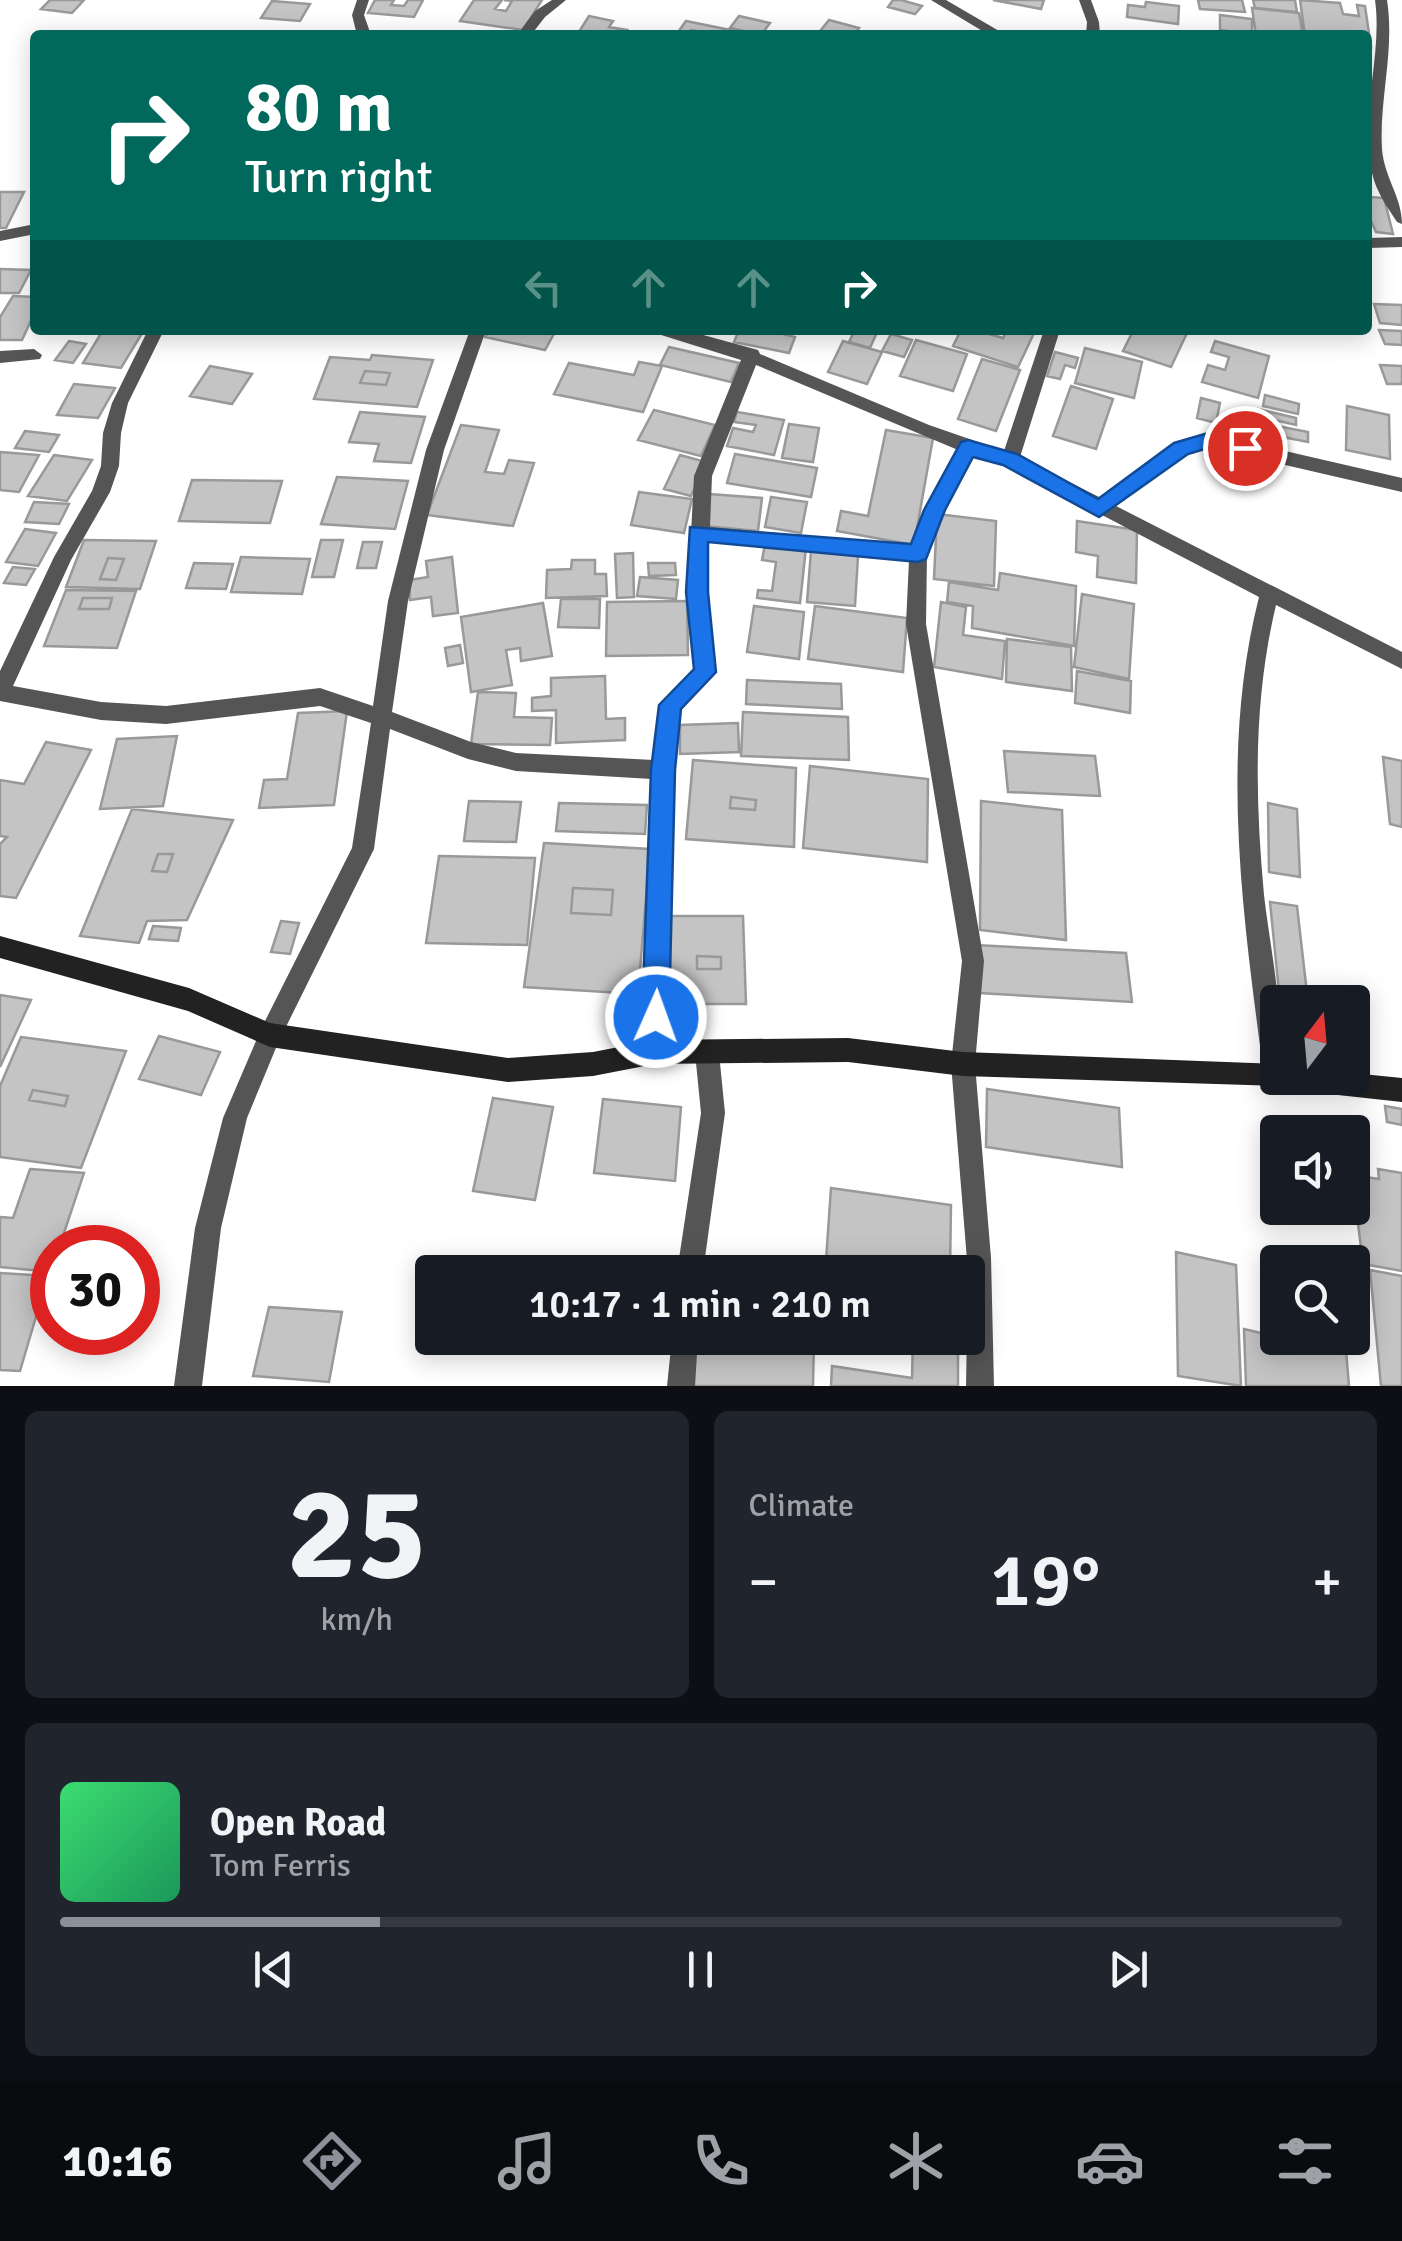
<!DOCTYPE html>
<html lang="en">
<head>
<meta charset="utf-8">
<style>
	:root { --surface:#171b24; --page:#20242c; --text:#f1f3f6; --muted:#9ea1a6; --line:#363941; --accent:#8c9099 }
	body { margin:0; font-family:Signika,sans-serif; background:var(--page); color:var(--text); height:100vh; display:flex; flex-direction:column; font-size:38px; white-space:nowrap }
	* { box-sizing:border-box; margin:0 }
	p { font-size:32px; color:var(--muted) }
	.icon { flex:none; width:55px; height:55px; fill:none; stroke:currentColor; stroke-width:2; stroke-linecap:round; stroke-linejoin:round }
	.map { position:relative; height:1386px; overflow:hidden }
	.panel { display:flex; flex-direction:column; gap:25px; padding:25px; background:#0d0f14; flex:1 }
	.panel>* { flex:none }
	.hud { position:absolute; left:30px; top:30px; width:1342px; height:305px; border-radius:10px; box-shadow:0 5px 25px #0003; background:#00695c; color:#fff; overflow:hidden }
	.needle { width:65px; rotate:16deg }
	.buttons { position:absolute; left:1260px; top:985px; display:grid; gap:20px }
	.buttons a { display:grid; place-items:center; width:110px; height:110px; border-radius:10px; background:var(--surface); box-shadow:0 5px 25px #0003; font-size:50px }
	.speed { position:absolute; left:30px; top:1225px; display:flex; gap:20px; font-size:50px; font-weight:700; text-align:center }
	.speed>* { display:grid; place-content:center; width:130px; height:130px; border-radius:50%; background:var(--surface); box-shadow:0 5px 25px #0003; line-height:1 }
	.speed .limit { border:15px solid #d22; background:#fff; color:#111 }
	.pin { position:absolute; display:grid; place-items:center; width:85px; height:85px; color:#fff; margin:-42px; border:5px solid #fff; border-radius:50%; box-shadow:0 2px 10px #0007 }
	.me { position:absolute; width:110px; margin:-55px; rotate:2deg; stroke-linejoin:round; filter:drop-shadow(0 0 8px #0008) }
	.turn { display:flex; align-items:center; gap:35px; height:210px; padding:0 50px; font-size:45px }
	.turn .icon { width:130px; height:130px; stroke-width:2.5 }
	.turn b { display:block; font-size:70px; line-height:85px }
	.lanes { display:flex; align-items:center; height:95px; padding:0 50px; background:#0003; justify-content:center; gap:50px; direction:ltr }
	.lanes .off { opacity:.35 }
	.big { font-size:75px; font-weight:600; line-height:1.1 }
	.panel .tile { flex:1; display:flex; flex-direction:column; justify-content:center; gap:15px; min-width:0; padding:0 35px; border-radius:15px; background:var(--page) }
	.panel .dial { align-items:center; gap:0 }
	.dial b { font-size:130px; line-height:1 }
	.song { display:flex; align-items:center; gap:30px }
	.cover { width:120px; height:120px; border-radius:15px; background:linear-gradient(135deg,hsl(140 70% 55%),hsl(150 70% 35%)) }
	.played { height:10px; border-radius:5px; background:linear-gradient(90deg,var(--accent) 25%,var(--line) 25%) }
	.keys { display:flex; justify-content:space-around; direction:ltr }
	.heat { display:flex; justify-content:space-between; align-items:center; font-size:55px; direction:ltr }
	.panel .tiles { flex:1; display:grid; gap:25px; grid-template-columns:1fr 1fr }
	.tile:last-child { grid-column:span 2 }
	.trip { position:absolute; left:415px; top:1255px; width:570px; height:100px; border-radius:10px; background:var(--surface); box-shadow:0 5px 25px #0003; font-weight:600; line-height:100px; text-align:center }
	.tabs { display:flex; height:160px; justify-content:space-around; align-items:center; background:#090b0e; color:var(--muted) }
	.tabs .icon { width:70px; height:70px }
	.tabs .current { color:var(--accent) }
	.tabs b { font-size:45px; color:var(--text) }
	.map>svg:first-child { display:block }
	.building { fill:#c4c4c4; stroke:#999; stroke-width:2.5; fill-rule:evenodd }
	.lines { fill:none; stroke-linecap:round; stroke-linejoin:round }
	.street { fill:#555; fill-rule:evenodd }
	.secondary { fill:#222; fill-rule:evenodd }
	.route { fill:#1a73e8; stroke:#114b97; stroke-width:2.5 }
</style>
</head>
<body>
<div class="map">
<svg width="1402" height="1386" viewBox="0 0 1402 1386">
	<rect width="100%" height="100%" fill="#fff"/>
	<path class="building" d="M50,0H84L72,13L41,9Z
		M375,0H394L391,5L404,6L408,0H423L414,17L368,13Z
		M474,0H502L495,9L506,11L512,1L504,0H542L523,30L460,21Z
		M893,0H901L922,6L915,14L888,7Z
		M993,0H1044L1041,9Z
		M1198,0H1242L1245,12L1200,9Z
		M1253,0H1295L1297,12L1255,8Z
		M1300,0L1340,3L1343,14L1359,16L1357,5L1365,6L1371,47L1368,46V35H1305Z
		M272,1L310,4L300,21L261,18Z
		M1146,2L1179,6L1178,24L1127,17L1128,5L1145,7Z
		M1252,8L1299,13L1303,35H1256Z
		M1220,15L1252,19V34L1220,30Z
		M589,16L613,21L609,27L627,30L624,35H577Z
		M739,16L770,23L761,35L730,28Z
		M829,20L859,28L854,35H817Z
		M686,21L750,34L718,35L691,30L688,34L693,35H676Z
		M0,192H24L6,228H0Z
		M1368,197L1384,198L1393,234L1376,232L1368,214Z
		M0,269L31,270L19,293H0Z
		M13,296L35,297V312L22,340H0V317Z
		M1374,304L1402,305V325L1380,323Z
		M103,330H144L121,368L83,363Z
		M490,330H556L545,350L485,337Z
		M739,330H768L795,337L789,353L734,342Z
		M855,330H878L870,348L849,342Z
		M961,330H991L989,334L1003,338L1006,332L998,330L1034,333L1018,367L953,346Z
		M1123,330H1179L1187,333L1171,367L1123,351L1132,333Z
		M1379,330L1402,331V345L1385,344Z
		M891,334L912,340L904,357L882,351Z
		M916,340L967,354L953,391L900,376Z
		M69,341L86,344L73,363L55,360Z
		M843,341L882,352L867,384L828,372Z
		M1215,341L1269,356L1258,398L1202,382L1208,365L1225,370L1229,357L1211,352Z
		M669,347L739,363L731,382L660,365Z
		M1085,348L1142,362L1134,398L1075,383Z
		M1055,352L1078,358L1075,368L1065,365L1060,379L1047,376Z
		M372,355L433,360L417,407L314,399L330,357L370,360ZM365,371L390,373L386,385L360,383Z
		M982,359L1020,370L996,431L958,419Z
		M639,362L662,366L643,412L554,394L569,363L634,375Z
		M1380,365L1402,366V384H1387Z
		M210,366L252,374L232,404L190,396Z
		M365,371L390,373L386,385L360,383Z
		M74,384L115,388L98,418L57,415Z
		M1071,386L1113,399L1096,449L1053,436Z
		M1265,395L1299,404L1298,414L1263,406Z
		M1201,398L1220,403L1216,423L1197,418Z
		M1347,406L1389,415L1390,459L1346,450Z
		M1258,409L1296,418V425L1257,416Z
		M654,410L715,425L701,456L638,440Z
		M360,412L425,417L411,463L374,461L379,444L349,442Z
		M737,412L784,420L774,455L727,446L733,428L753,432L756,425L734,422Z
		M1258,422L1308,432V442L1258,432Z
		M789,424L819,428L813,462L782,458Z
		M461,425L499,430L485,472L504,474L509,460L534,463L513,526L427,515Z
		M886,430L933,438L914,545L837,531L841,511L868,516Z
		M25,431L59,435L49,452L15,448Z
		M0,452L39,455L19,492L0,490Z
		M735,454L817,468L811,497L727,483Z
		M54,455L92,460L67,501L28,496Z
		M680,455L706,462L691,496L664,489Z
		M337,477L408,481L395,529L321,524Z
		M192,480L282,481L270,523L179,521Z
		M639,492L692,499L684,533L631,525Z
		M709,494L762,498L758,531L705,526Z
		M771,497L807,502L801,533L765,527Z
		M34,502L69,504L59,524L25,522Z
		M937,514L996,521L994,586L934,579Z
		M1077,521L1137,530L1136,583L1097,577L1098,556L1076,552Z
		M25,529L56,533L38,566L6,562Z
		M84,540L156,541L140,589L66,587ZM108,558L124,559L116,580L100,579Z
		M321,540H343L334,577H312Z
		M363,542H382L376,568H357Z
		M765,544L806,548L800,603L757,598L758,590L772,591L776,562L762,560Z
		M811,551L858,556L855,606L807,602Z
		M633,553L634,597L617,598L615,554Z
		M241,557L310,559L302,594L231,592Z
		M452,557L458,613L433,616L431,597L410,600L409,580L428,577L426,561Z
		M108,558L124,559L116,580L100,579Z
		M572,560H595V574H606L607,596L546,598L547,570L571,569Z
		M194,563L233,564L226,589L186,588Z
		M648,563H675L676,575L649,576Z
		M13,567L35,569L26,585L4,583Z
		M1000,573L1076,586L1074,646L972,628L973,606L947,602L949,582L998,590Z
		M640,577L678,580L676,599L637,596Z
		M66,590L136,591L117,648L44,646ZM83,598H112L109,609H79Z
		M1082,594L1134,604L1129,679L1074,667Z
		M83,598H112L109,609H79Z
		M561,599H600L599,628L558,627Z
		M687,601L688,655L606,656L607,602Z
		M941,602L966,607L963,635L1005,641L1002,679L934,667Z
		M543,603L552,656L521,661L520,648L506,650L512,685L471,692L461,617Z
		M754,606L804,612L799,659L747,652Z
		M815,606L907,618L903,672L808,659Z
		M1007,639L1071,647L1072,691L1006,682Z
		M460,645L463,663L448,666L445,648Z
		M1077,671L1131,681L1130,713L1075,703Z
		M605,676L606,719L625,718V740L556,743V710L532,711V698L551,696V678Z
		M747,680L841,684L842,709L746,704Z
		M478,692L516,693L514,717L552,718L550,745L471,744Z
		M347,711L334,805L259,808L264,780L287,779L298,713Z
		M743,712L848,717L849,760L741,756Z
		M738,723L739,752L680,754V725Z
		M177,736L163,806L100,809L117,739Z
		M46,742L91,750L16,898L0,896V844L7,837L0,836V780L24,784Z
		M1004,751L1095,756L1100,796L1008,792Z
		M1383,757L1402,761V827L1390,824Z
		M693,760L796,768L794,847L686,839ZM731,797L756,800L755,810L730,808Z
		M810,766L928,779L927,862L803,848Z
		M731,797L756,800L755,810L730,808Z
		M469,801L521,802L516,842L464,841Z
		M981,801L1062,810L1066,940L980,930Z
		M559,803L647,805L645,834L556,831Z
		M1268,803L1297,809L1300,877L1269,872Z
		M132,809L233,820L187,920L147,921L139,943L80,936ZM158,854H173L167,872L152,871Z
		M544,843L650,849L638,994L524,987ZM573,888L613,890L611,915L571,913Z
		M158,854H173L167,872L152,871Z
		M439,856L535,858L527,945L426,943Z
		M573,888L613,890L611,915L571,913Z
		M1270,902L1297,906L1308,1002H1280Z
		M670,916H743L746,1004H669ZM697,956L721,957V969H697Z
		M281,921L299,923L290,954L271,952Z
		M153,926L181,928L178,941L149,939Z
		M975,945L1126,953L1132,1002L979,993Z
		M697,956L721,957V969H697Z
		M1310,990H1346L1350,1002H1313Z
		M0,995L31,1000L0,1067Z
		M159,1036L220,1052L201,1095L139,1079Z
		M21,1037L126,1051L81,1168L0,1157V1086ZM33,1090L68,1096L65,1106L29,1100Z
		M987,1089L1119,1108L1122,1167L986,1147Z
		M33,1090L68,1096L65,1106L29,1100Z
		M493,1098L553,1107L535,1200L473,1191Z
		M603,1099L681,1107L675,1181L594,1173Z
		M1385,1106L1402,1109V1125L1387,1122Z
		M30,1169L84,1173L59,1248H52L51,1272L0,1267V1217L13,1218Z
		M1378,1169L1402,1173V1271L1363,1264L1352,1175L1379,1179Z
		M831,1188L951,1205L950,1272H902L826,1261Z
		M1176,1252L1236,1265L1241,1386L1178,1376Z
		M1370,1270L1402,1276V1386H1381Z
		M0,1273L48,1276L20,1371L0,1370Z
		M269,1307L342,1312L329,1382L253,1376Z
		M1244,1329L1304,1343V1338H1345L1349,1386H1246Z
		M696,1338L814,1340L813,1386H693Z
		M913,1338H958V1386H831L832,1366L912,1378Z"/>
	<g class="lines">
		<path class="street" d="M357,0H369L364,15L371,35H357L352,15Z
			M552,0H566L545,17L531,35H517L535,11Z
			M931,0H946L1006,35H989Z
			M1079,0H1091L1099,22L1100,35H1086L1087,22Z
			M1375,0H1387C1395,51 1379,99 1382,149C1384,177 1402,197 1402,224L1397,222C1387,207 1376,191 1372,173C1358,117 1383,58 1375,0Z
			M35,224V234L0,241V231Z
			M1402,237V247L1368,248V238Z
			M148,330H164L128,403L121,433L119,466L110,492L71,560L13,686L101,702L166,706L320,688L373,706L388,601L426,450L470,330H486L444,450L408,601L392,712L471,742L516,753L654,760L660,705L695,669L688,592L694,476L741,360L658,334L656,330H685L758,350L760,354L929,425L1004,451L1044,330H1060L1020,457L1101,498L1175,444L1208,433L1402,478V492L1208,447L1187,454L1116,506L1402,652V669L1276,605C1253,701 1255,797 1264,895C1268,930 1275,966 1278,1001C1279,1026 1278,1052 1278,1078H1287L1284,1084L1276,1088L1268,1084L1264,1076C1243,916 1219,755 1259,597L1102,515L1093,514L1090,509L1004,465L973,455L943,510L927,553L926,624L984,961L975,1064L991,1258L994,1386H966L968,1272L951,1064L962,961L906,624L909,560L709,541L706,592L715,672L680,709L673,770L667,1052L663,1060L655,1064L647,1060L643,1052L652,779L516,771L468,759L390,729L374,849L278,1043L247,1118L221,1228L202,1386H174L195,1228L223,1118L262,1027L352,848L371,723L320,706L166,724L101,720L0,701V671L54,557L92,491L101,466L103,433L112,403ZM756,365L958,450L925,510L912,545L710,527L712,476Z
			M34,349L42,355L40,359L0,363V351Z
			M707,1041L715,1045L719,1053L725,1113L703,1272H677L701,1113L695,1053L699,1045Z
			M672,1338H698L695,1386H667Z"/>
		<path class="secondary" d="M0,936L189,988L270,1023L508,1058L593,1052L655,1040L848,1038L963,1052L1278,1064V1078H1352V1073L1402,1078V1102L1292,1090L1283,1086L963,1076L848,1062L655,1064L593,1076L508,1082L270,1047L188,1011L0,958Z"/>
	</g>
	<path class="route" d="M1208,433L1245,440L1255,448L1245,455L1208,448L1188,454L1099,517L1003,465L973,457L945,510L926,559L918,562L708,542V592L716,672L681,709L675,770L669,1017L665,1026L656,1030L646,1026L642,1017L651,770L659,705L694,669L686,592L690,527L911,544L924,510L961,442L968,440L1017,454L1098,499L1174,443Z"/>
</svg>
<div class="buttons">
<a><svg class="needle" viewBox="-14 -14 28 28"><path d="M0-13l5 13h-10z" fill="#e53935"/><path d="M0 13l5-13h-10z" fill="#9ea1a6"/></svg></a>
<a><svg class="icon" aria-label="sound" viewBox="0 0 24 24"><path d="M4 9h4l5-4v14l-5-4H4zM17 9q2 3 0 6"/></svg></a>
<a><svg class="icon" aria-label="search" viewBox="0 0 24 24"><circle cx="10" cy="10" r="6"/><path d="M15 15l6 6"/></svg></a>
</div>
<div class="speed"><div class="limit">30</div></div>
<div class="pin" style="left:1245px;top:448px;background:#d93025"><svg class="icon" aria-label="arrive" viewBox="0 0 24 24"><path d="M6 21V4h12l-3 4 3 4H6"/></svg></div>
<svg class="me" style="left:656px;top:1017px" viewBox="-20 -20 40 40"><circle r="17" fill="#1a73e8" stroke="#fff" stroke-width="3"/><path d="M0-11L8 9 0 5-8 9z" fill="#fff"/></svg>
<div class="trip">10:17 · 1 min · 210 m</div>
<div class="hud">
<div class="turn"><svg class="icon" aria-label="right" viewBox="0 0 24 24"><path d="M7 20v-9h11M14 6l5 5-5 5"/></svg><div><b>80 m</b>Turn right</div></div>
<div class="lanes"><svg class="icon off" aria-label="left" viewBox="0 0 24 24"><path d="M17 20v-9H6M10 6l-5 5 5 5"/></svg><svg class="icon off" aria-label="ahead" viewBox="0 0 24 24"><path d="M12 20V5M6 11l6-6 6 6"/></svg><svg class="icon off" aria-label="ahead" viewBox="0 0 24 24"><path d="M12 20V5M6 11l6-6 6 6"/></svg><svg class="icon" aria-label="right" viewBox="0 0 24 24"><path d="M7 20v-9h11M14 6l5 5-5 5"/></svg></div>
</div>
</div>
<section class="panel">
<div class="tiles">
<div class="tile dial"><b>25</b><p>km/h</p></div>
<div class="tile"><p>Climate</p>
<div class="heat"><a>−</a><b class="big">19°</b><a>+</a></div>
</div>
<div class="tile">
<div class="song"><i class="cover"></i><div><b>Open Road</b><p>Tom Ferris</p></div></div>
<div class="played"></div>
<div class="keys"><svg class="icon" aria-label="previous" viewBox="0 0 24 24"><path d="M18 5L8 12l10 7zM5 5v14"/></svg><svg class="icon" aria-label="pause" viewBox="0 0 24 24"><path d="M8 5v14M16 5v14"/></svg><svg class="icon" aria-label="next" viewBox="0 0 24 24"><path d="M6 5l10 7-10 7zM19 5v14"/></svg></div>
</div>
</div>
</section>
<nav class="tabs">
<b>10:16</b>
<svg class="icon current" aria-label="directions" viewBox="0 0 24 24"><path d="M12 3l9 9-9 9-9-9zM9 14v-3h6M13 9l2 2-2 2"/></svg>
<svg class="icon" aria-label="music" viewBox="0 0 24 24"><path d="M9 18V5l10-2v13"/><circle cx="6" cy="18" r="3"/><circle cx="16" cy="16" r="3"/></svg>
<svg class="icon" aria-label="phone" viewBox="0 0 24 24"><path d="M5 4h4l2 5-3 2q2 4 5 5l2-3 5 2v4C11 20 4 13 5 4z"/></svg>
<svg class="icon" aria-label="climate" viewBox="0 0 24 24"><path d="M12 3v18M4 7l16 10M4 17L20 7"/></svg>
<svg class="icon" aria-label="car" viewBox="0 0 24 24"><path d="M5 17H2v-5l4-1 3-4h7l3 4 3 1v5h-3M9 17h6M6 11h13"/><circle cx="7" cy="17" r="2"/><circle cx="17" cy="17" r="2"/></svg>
<svg class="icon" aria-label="filters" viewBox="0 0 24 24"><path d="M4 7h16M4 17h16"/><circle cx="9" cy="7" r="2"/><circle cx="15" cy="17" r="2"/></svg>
</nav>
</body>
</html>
